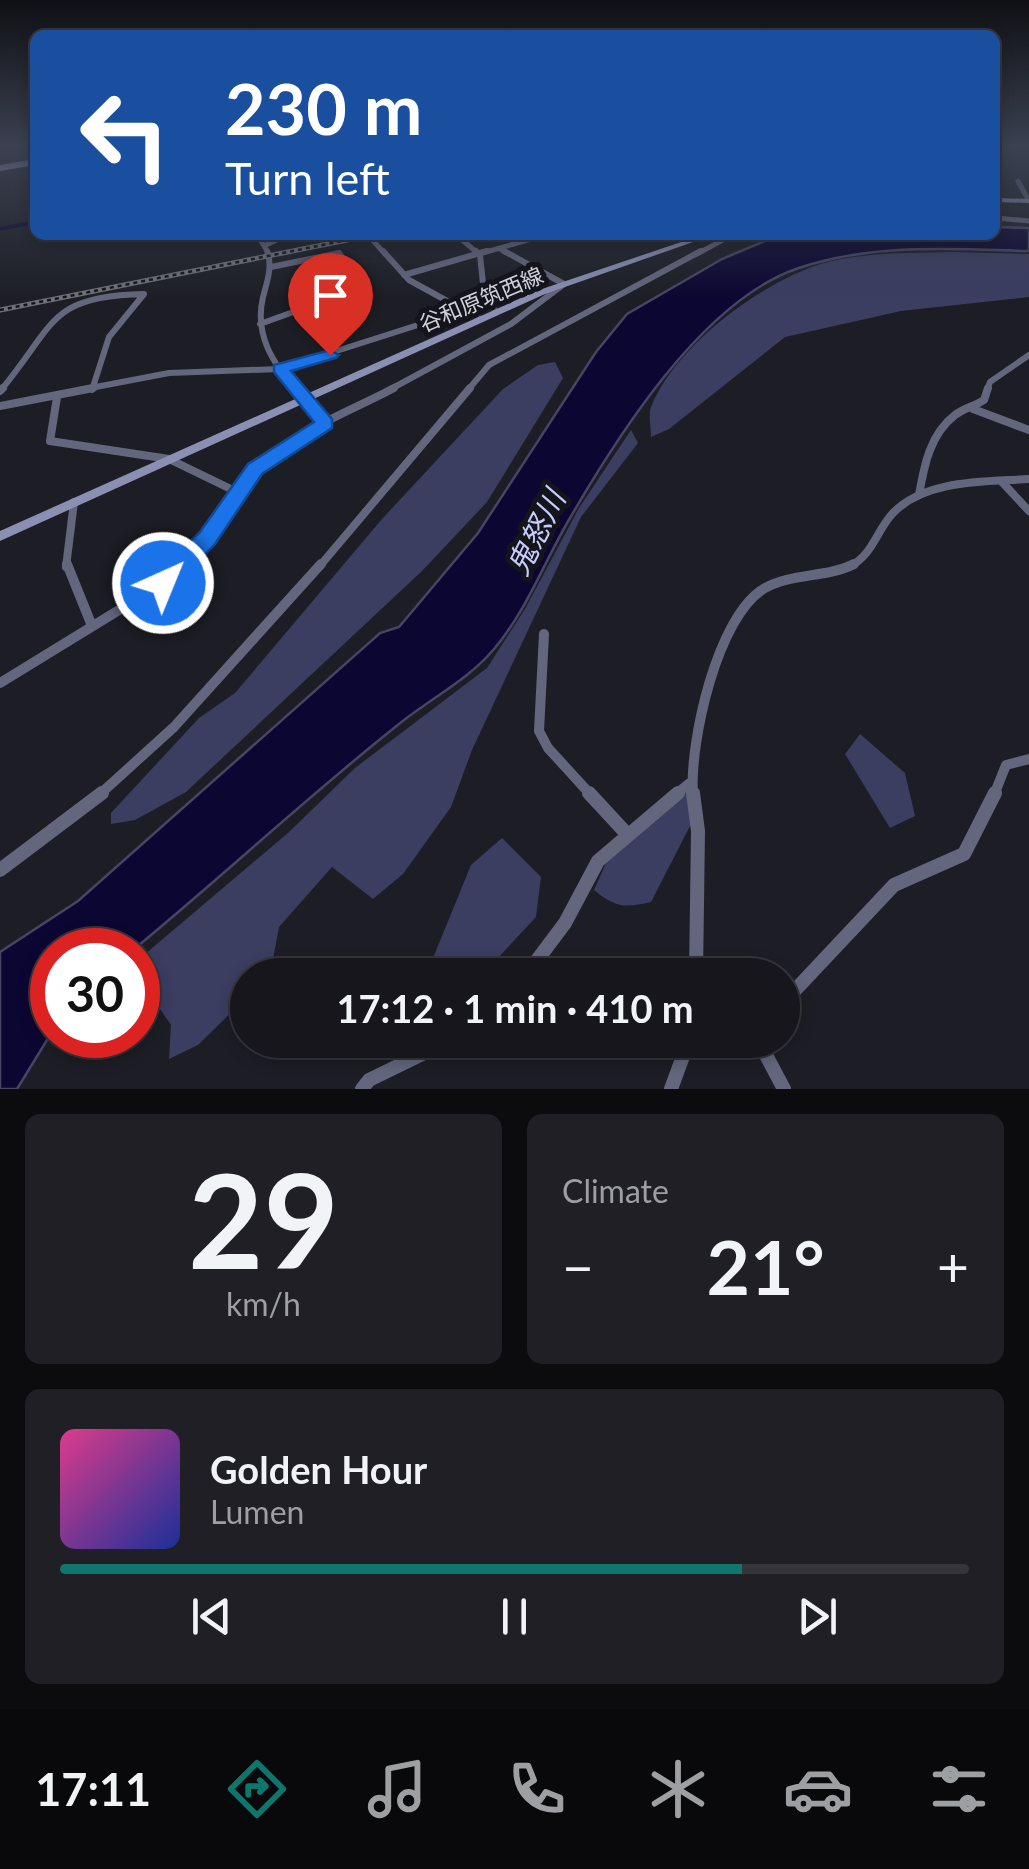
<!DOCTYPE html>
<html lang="en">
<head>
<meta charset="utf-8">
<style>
	:root { --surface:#16161c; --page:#1f1f25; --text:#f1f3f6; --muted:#9e9fa3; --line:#35353b; --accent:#0f766e }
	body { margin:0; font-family:Lato,"Noto Sans JP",sans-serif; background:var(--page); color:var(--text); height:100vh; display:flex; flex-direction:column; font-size:38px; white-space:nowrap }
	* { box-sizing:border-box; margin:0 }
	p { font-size:32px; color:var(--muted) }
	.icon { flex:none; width:55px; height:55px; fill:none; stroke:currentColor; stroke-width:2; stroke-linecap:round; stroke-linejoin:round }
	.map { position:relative; height:1089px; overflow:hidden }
	.sheet { display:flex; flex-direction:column; gap:25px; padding:25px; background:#0c0c0f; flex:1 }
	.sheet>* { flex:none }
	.banner { position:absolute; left:30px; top:30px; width:970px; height:210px; border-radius:15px; box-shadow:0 5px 15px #0003,0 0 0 2px var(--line); background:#1a4fa0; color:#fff; overflow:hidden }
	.speed { position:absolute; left:30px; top:928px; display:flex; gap:20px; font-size:50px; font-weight:700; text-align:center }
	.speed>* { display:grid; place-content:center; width:130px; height:130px; border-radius:50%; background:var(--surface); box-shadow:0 5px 15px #0003,0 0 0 2px var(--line); line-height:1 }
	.speed .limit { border:15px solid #d22; background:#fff; color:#111 }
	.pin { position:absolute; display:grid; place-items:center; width:85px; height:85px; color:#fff; margin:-102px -42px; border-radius:50% 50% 50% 0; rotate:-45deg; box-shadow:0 0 10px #0007 }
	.pin .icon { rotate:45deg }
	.me { position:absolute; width:110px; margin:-55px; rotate:44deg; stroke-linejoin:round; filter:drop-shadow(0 0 8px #0008) }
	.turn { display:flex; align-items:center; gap:35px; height:210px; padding:0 30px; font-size:45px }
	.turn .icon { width:130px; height:130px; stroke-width:2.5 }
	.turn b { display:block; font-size:70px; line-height:85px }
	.big { font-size:75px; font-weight:700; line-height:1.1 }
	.sheet .tile { flex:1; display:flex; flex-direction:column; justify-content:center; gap:15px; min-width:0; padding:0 35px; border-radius:15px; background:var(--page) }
	.sheet .dial { align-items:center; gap:0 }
	.dial b { font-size:130px; line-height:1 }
	.song { display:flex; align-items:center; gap:30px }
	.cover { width:120px; height:120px; border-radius:15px; background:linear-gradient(135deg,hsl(330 70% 55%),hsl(230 70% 35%)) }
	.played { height:10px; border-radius:5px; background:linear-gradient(90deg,var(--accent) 75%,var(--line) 75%) }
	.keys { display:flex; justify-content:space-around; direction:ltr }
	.heat { display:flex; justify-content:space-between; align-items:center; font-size:55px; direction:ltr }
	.sheet .tiles { flex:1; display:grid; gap:25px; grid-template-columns:1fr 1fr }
	.tile:last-child { grid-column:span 2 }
	.trip { position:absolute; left:230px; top:958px; width:570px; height:100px; border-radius:50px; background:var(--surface); box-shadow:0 5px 15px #0003,0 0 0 2px var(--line); font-weight:700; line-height:100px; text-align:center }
	.menu { display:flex; height:160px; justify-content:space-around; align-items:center; background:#09090b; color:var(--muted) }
	.menu .icon { width:70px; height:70px }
	.menu .on { color:var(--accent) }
	.menu b { font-size:45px; color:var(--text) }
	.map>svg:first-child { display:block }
	.green { fill:#3b3d61 }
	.water { fill:#0c0632; stroke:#474464; stroke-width:2.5 }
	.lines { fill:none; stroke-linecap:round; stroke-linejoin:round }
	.river { fill:#0c0632; fill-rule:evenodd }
	.street-far4 { stroke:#64667d; stroke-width:5 }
	.street-far3 { stroke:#64667d; stroke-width:6 }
	.street-far2 { stroke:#64667d; stroke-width:8 }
	.street-far1 { stroke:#64667d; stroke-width:10 }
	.street { stroke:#64667d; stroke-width:14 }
	.secondary { fill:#8b8fb4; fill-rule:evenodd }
	.highway { fill:#c8cdfc; fill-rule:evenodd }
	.rail-casing { stroke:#707178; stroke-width:5 }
	.rail { stroke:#14141c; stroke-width:2.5; stroke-dasharray:4; stroke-linecap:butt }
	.route { fill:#1a73e8; stroke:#114b97; stroke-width:2.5 }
	.labels { text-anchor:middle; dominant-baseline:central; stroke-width:10; stroke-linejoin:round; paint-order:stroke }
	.far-street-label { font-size:22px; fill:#d2d3d9; stroke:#14141c }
	.water-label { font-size:30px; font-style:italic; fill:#c7ccfc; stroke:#14141c }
</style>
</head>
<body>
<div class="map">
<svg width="1029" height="1089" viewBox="0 0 1029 1089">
	<rect width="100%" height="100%" fill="#1d1e25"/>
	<path class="green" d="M954,252L1029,254V297L901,311L785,337L669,429L651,437C651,428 648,415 651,407C676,345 763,281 824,263C866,252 911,253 954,252Z
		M555,362L563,378L487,502L422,571L186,792L135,820L111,824V813L199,718L235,693L382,519L503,389L538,365Z
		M631,430L638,443L581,517L472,750L451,807L403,874L373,899L332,867L279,927L270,975H248L247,997L198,1045L169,1059L171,1025L154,1000L138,1003V960L288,833L355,768L487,668L525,609L579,508Z
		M860,734L905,773L915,816L890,828L845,754Z
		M687,789L691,824L651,902C625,908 616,908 594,890L606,863Z
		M502,838L541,877L536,917L482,975H426L471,865Z"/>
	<path class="water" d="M995,227L1029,228V251C952,249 870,243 796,269C702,302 618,435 570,518C545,560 526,612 494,649C467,681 431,698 399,724C308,796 223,876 133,950H52V1032L17,1089H0V952L78,901L380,633L399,627L478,533L596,352L627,314L722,259L779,235H995Z"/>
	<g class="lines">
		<path class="river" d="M35,220V224L0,231V227Z"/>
		<path class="street-far4" d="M1018,181L1029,201
			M995,218L1029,221
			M257,235L269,254
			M368,235L385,254
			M456,235L479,254
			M264,246L287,235
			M500,249L509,254
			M335,254H340
			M479,254L545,235
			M697,254L732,235"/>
		<path class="street-far3" d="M267,251C273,266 267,282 263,297C254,335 273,363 296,390
			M383,251L409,280L480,319
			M476,251L480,255L484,293L496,312
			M404,275L487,251
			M260,324L296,311L321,283L354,273L339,253L271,267
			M1,390C56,324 48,296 144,294L109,337L92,390
			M80,390L169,373L280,369L465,310
			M389,390L511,324L564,284L504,251
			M468,390L489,365L701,251
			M987,390L990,382L1029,355"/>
		<path class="street-far2" d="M294,388L325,424
			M0,391L3,388
			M57,397L50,441L169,459L237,492
			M0,406L93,388
			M973,409L1029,430
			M1002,482L1029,511
			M919,495C924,466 930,434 955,415C964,408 975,406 984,400L988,388
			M66,567L74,502
			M179,567C209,537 227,500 254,470C285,436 353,410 394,388
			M319,567L470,388
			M849,567C873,555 876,531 893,513C926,479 986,482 1029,479"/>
		<path class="street-far1" d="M67,564L92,626
			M544,634L539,731L548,748L591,795
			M0,683L163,583L182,564
			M99,795L174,727L321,564
			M675,795L692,781
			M693,795C689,744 717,615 765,588C792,573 826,578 854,564
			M994,795L1006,765L1029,759"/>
		<path class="street" d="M589,793L626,833
			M693,793L698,831L696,975
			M0,870L102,793
			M526,975L565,923L598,861L678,793
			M782,1004L894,885L964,854L995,793
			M758,1040L784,1089
			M362,1089L369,1080L451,1040
			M671,1089L689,1040"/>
		<path class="secondary" d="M995,198L1029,199V203L995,202Z
			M702,235H713L545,294L0,541V531L539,290Z"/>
		<path class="highway" d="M35,159V165L0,171V165Z"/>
		<defs>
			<path id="rail" d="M0,310L372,235"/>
		</defs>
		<use href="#rail" class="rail-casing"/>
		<use href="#rail" class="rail"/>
	</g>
	<linearGradient id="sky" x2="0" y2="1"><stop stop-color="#101014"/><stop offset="0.49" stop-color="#3a4151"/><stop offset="1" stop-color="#3a4151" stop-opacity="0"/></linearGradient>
	<rect width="1029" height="299" fill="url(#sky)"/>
	<path class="route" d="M330,350L339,355L336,358L291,371L332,419V428L262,474L215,544L172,590H155L151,583L155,577L200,532L248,464L314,422L274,372V365Z"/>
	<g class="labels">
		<g class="far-street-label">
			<text transform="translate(481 299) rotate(-23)">谷和原筑西線</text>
		</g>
		<g class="water-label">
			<text transform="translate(535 532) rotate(-63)">鬼怒川</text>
		</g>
	</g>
</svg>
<div class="speed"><div class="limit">30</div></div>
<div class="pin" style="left:330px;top:355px;background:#d93025"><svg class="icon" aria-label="arrive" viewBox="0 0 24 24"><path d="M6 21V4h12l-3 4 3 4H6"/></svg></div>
<svg class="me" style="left:163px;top:583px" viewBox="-20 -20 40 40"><circle r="17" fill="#1a73e8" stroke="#fff" stroke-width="3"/><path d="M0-11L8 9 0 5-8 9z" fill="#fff"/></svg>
<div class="trip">17:12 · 1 min · 410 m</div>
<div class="banner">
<div class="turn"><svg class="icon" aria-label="left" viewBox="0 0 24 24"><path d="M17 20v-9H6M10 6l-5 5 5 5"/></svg><div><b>230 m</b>Turn left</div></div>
</div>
</div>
<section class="sheet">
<div class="tiles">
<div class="tile dial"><b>29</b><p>km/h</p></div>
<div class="tile"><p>Climate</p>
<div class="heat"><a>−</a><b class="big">21°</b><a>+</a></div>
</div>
<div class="tile">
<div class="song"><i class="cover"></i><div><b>Golden Hour</b><p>Lumen</p></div></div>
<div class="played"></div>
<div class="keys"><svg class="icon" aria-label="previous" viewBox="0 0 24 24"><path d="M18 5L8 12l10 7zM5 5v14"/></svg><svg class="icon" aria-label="pause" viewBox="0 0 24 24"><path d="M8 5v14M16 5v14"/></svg><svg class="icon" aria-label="next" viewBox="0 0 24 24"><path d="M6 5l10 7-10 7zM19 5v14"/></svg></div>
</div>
</div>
</section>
<nav class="menu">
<b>17:11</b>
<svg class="icon on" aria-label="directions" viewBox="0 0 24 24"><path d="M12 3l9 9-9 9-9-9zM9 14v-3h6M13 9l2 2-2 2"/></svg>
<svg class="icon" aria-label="music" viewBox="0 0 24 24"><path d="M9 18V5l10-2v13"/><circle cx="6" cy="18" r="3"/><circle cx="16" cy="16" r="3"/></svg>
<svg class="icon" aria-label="phone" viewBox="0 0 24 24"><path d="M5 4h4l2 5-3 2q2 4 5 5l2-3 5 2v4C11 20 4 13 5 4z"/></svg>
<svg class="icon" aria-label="climate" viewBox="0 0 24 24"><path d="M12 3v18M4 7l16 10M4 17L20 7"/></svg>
<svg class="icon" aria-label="car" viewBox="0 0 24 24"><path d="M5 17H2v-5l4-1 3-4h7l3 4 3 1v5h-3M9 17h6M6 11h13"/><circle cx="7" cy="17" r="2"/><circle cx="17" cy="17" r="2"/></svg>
<svg class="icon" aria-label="filters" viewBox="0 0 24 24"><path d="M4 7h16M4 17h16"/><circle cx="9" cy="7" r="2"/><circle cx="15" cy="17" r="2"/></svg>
</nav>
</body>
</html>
